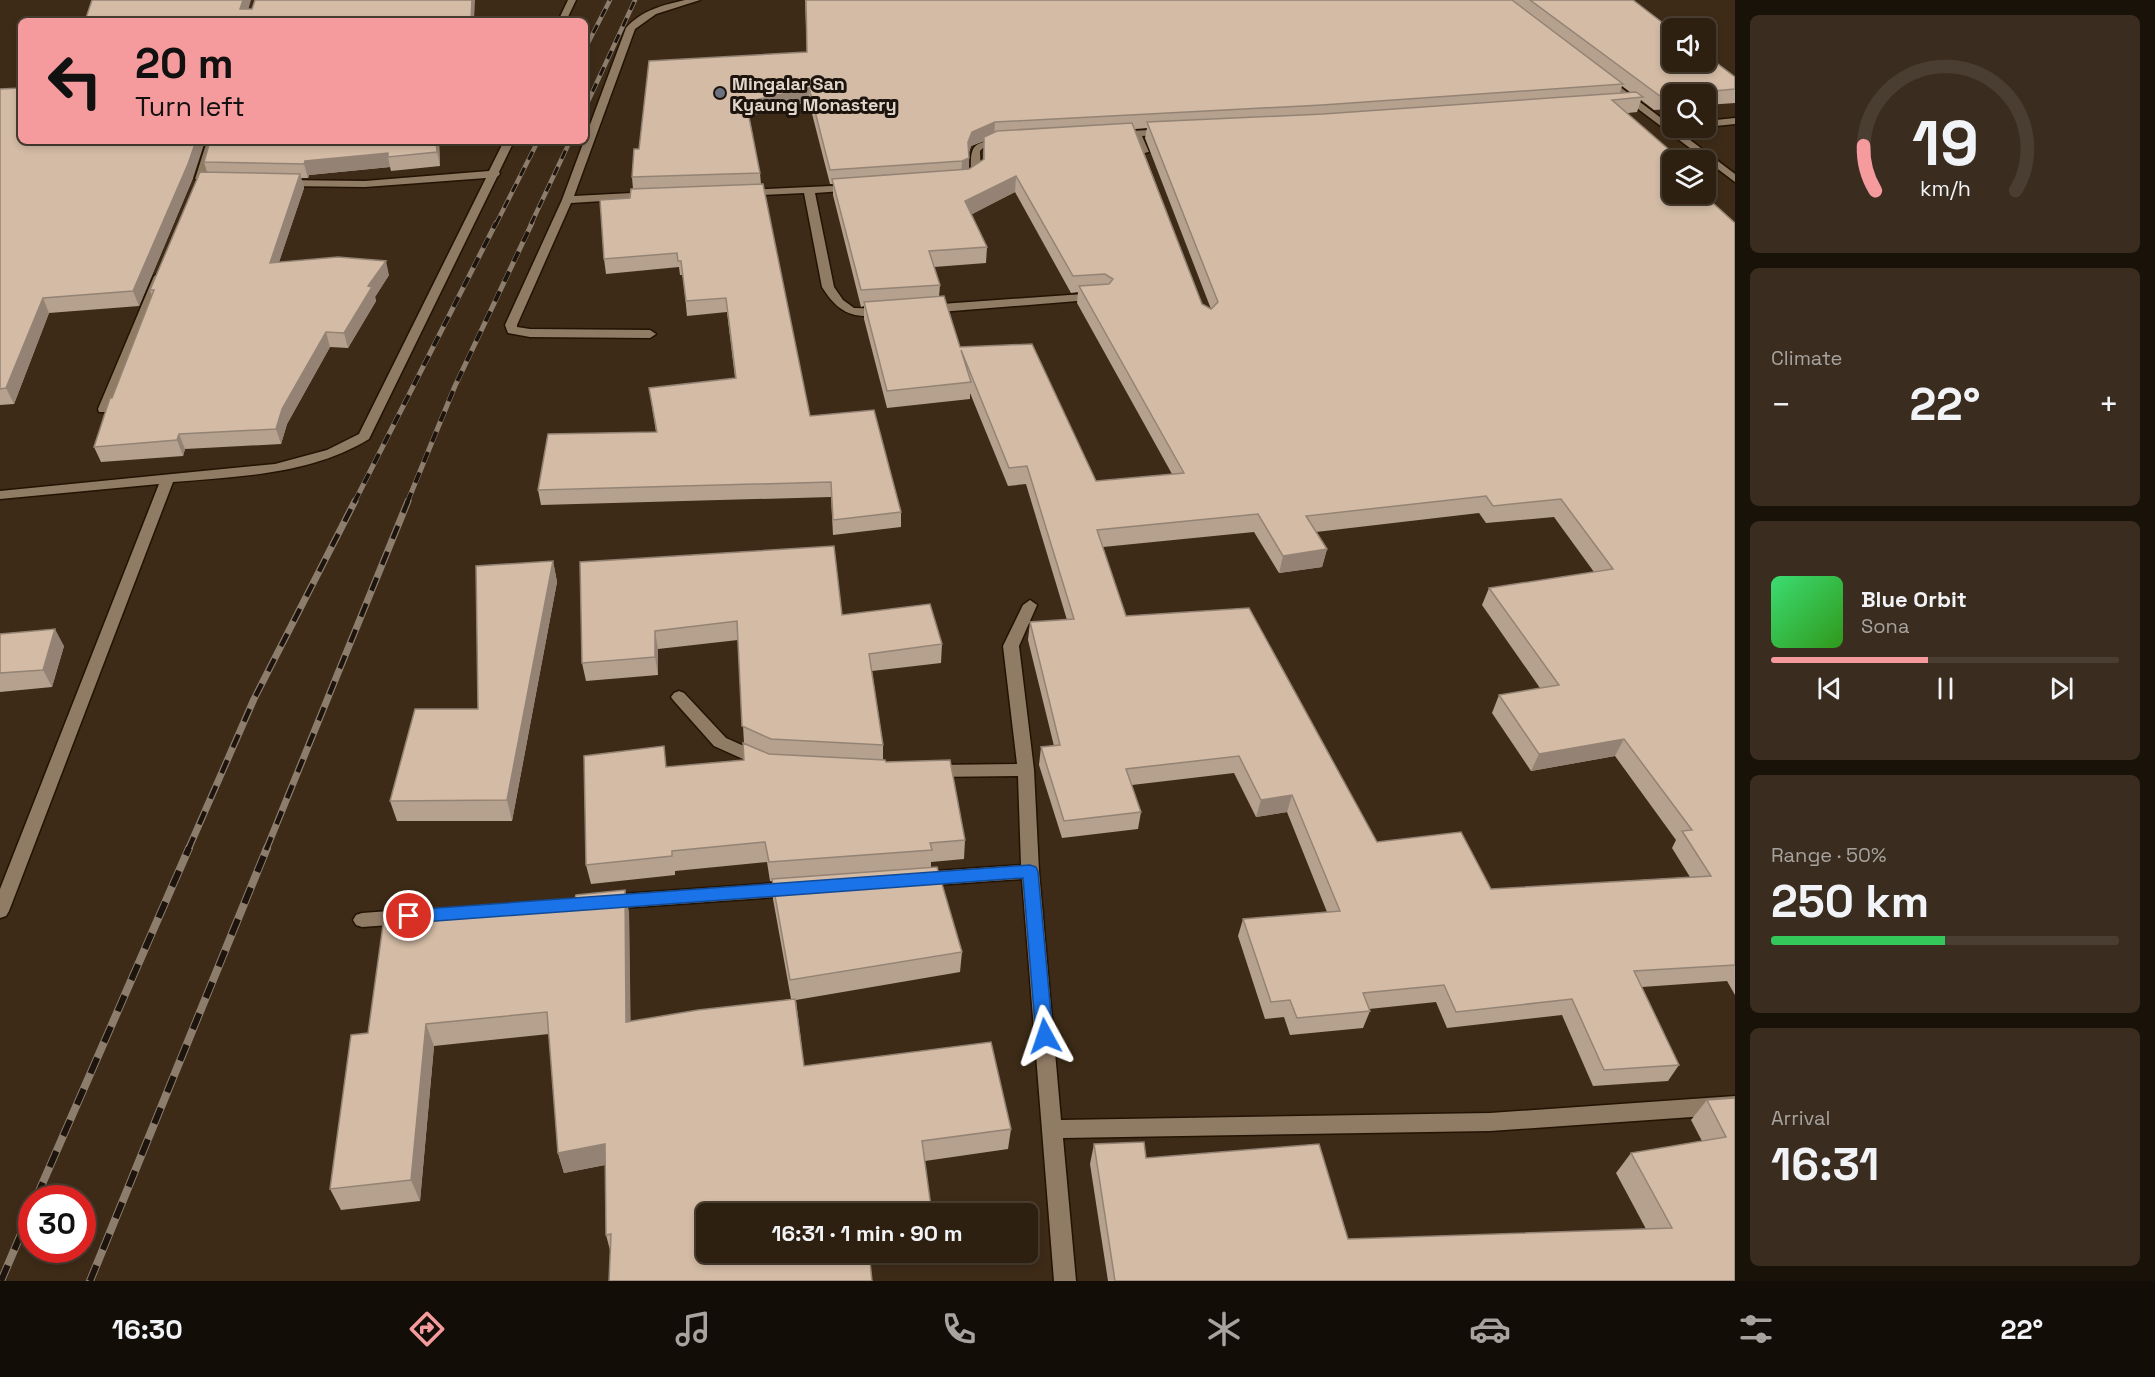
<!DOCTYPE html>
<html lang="en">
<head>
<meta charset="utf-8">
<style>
	:root { --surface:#2e2011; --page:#3a2d1f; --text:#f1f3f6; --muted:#a7a39f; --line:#493e31; --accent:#f59b9d }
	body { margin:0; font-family:"Space Grotesk",sans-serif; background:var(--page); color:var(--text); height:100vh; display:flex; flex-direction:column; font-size:22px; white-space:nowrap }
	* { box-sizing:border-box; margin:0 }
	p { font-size:20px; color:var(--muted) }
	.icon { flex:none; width:33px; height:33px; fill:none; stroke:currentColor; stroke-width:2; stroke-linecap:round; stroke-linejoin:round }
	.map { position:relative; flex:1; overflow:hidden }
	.details { display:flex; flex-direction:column; gap:15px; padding:15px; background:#191209; width:420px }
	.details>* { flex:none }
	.hud { position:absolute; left:18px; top:18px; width:570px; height:126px; border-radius:9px; box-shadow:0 3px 9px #0003,0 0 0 2px var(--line); background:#f59b9d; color:#111; overflow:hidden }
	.tools { position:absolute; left:1662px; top:18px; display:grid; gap:12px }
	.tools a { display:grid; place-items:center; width:54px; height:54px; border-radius:9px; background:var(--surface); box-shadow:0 3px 9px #0003,0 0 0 2px var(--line); font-size:30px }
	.speed { position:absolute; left:18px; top:1185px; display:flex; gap:12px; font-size:30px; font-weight:700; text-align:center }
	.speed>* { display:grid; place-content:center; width:78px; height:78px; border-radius:50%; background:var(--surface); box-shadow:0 3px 9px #0003,0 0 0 2px var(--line); line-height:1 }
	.speed .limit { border:9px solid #d22; background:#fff; color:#111 }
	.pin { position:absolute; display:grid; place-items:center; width:51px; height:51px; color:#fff; margin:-26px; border:3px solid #fff; border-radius:50%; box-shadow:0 2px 6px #0007 }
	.me { position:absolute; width:66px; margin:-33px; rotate:355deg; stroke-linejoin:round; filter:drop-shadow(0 0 4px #0008) }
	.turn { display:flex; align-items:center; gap:21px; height:126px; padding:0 18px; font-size:27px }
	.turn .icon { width:78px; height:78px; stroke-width:2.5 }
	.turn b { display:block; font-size:42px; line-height:51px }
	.big { font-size:45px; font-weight:700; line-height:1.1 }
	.details .widget { flex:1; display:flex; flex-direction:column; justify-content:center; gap:9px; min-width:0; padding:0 21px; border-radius:9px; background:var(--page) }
	.details .dial { align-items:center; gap:0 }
	.dial svg { height:156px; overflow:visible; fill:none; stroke:var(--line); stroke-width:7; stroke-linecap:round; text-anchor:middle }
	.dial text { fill:var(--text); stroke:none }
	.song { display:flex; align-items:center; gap:18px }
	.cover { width:72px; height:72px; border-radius:9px; background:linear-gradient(135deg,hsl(140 70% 55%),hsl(110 70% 35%)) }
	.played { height:6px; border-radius:3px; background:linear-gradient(90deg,var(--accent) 45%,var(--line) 45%) }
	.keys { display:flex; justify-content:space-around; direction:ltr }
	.heat { display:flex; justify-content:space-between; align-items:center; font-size:33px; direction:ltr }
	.charge { height:9px; border-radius:4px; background:linear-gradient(90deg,#34c759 50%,var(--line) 0) }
	.trip { position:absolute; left:696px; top:1203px; width:342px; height:60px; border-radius:9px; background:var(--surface); box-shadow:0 3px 9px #0003,0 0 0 2px var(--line); font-weight:700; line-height:60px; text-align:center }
	.tab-bar { display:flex; height:96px; justify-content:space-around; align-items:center; background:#120d07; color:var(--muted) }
	.tab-bar .icon { width:42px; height:42px }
	.tab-bar .selected { color:var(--accent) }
	.tab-bar b { font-size:27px; color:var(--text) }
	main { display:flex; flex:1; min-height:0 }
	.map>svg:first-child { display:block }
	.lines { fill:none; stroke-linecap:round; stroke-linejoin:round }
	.minor-casing { stroke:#231302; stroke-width:3 }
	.minor { fill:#907b65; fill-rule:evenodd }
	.rail-far3-casing { stroke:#8c7d6d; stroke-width:4.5 }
	.rail-far2-casing { stroke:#8c7d6d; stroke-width:5 }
	.rail-far1-casing { stroke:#8c7d6d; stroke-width:7 }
	.rail-casing { stroke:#8c7d6d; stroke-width:8 }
	.rail-far3 { stroke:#1d150d; stroke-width:3; stroke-dasharray:9; stroke-linecap:butt }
	.rail-far2 { stroke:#1d150d; stroke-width:4; stroke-dasharray:11; stroke-linecap:butt }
	.rail-far1 { stroke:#1d150d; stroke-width:4.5; stroke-dasharray:14; stroke-linecap:butt }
	.rail { stroke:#1d150d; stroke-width:6; stroke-dasharray:17; stroke-linecap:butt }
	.wall { fill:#b5a18e; fill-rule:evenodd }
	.shaded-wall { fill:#948374 }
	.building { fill:#d3bba5; stroke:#948374; stroke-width:1.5; fill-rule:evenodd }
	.route { fill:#1a73e8; stroke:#114b97; stroke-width:1.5 }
	.worship-dot { fill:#6b7280; stroke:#1d150d; stroke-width:2 }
	.labels { text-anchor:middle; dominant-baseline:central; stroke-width:6; stroke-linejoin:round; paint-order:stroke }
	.far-poi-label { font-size:18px; font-weight:bold; fill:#e3d7cb; stroke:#1d150d; text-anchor:start }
</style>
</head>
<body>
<main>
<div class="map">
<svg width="1735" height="1281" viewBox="0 0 1735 1281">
	<rect width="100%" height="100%" fill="#3d2b17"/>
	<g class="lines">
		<defs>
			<path id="minor" d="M568,0H576L566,21H558Z
				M685,0H700L656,14L635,29L574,196L651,192L656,195L651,198L571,203L517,325V327L530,329L650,330L656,334L650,338L530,337L508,333L505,325L562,200L626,28C642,10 663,5 685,0Z
				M1601,77H1607L1735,174V182L1601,81Z
				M1735,118V124L1706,127V121Z
				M1164,129L1168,130V134L1142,136L1149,152L1140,154L1131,133L1132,131Z
				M1002,138L1007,141L1006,143L983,148L980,151L981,175L973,182H965L964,180L971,174C970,142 973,144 1002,138Z
				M207,141H217L206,177L216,182L211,185L195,179Z
				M504,141H514L499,172L500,174L497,177L369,439C310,475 240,476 173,482L9,911L6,916L0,918V889L159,484L0,499V491L275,464L327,450L359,434L486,178L365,187L283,186L278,183L283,180L365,181L489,171Z
				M852,185L857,188L856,190L815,193L834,287L843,300L854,308L886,309L888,312C883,316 877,316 869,316C846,317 834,306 822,287L804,193L744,196L739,193L744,190Z
				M160,273L166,276L110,409L109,412H99L98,409L154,276Z
				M1098,293L1102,295V299L927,313L921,309L927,305Z
				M1030,600L1037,605L1019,646L1034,770L1039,871L1061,1120L1490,1113L1735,1096V1114L1490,1131L1063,1138L1076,1281H1054L1022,879L921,886L915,884L912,879L915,874L921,872L1021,865L1018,776L933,777L927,775L925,771L927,767L933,765L1017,764L1003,646L1023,605Z
				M679,691L684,693L726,738L766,756L768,760L766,764L760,766L754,764L714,746L674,701L671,697L674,693Z
				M792,882L798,884L801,889L798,894L792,896L607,909L601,907L598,902L601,897L607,895Z
				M403,910L409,912L412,917L409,922L403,924L362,927L356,925L353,920L356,915L362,913Z"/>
		</defs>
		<use href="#minor" class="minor-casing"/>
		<use href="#minor" class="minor"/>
		<defs>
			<path id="rail-far3" d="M585,49L610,0
				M585,108L635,0
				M496,224L538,141
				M531,224L570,141"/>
			<path id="rail-far2" d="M354,503L496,223
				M407,503L455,386L532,223"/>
			<path id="rail-far1" d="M188,850L254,699L355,501
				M266,850L408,501"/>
			<path id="rail" d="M36,1198L189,848
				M1,1281L32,1208
				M90,1281L267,848"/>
		</defs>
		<use href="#rail-far3" class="rail-far3-casing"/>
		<use href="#rail-far2" class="rail-far2-casing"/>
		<use href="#rail-far1" class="rail-far1-casing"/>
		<use href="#rail" class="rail-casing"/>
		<use href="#rail-far3" class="rail-far3"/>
		<use href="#rail-far2" class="rail-far2"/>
		<use href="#rail-far1" class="rail-far1"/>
		<use href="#rail" class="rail"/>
	</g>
	<path class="wall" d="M805,0H1633L1735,77V103L1706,105V94H1672V109L1654,110L1641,100L1637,112L1628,113L1672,194L1735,223V995L1727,981L1642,987L1679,1065L1668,1081L1593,1086L1562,1015L1447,1028L1436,1002L1369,1009L1370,1011L1363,1028L1290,1035L1284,1017L1265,1019L1238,936L1243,919L1327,912L1287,812L1256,817L1234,773L1132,785L1141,812L1138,829L1062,838L1039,765L1041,747L1054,746L1028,640L1030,622L1067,620L1026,484L1008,486L970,393V399L887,408L864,319V306L861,307L833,195V184H830L809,102L749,116L760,173L761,184L810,416L901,512V527L833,535L831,497L541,505L538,490L656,432L649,388L735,378L727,312L687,316L683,275H680L679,267L606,274L604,259L633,189L632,177L639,149L807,52ZM1622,86L1630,92L1620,93ZM1147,128L1145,138L1211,309L1202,304L1135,129ZM984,141L983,160L969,169V152L971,146ZM1015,192L1071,293L1078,292L1077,303L1172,474L1096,481L960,347L939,297L940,285L934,267L986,263L987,247L971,214ZM1479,513L1486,523L1554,517L1594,572L1489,588L1482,605L1540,688L1499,695L1492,713L1531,771L1615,756L1676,840L1672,848L1690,877L1491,889L1377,842L1126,616L1103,547L1254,532L1279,573L1322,567L1327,549L1316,532Z
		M0,89L193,178L139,306L49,313L14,404L0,405Z
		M210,141H439L440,166L391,171L390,167L309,175L308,178H301L304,188L279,262L389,275L375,297L376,301L348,348L330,347L287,424L281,444L185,449L183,456L101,462L94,447L152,296L150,290L207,172L204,162Z
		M553,561L557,582L512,821H397L390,801L478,709Z
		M580,562L842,615L942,644L941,663L872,671L883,745V760L965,840L964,859L931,862V867L962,952L960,972L796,1000L804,1066L1011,1129L1008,1149L925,1161L610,1250L606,1235L605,1165L564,1173L558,1153L549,1034L434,1046L420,1201L341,1210L330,1189L368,1033L629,912L630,1021L791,999L773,899L772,881H770L767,862L675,871V875L591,884L586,865L667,767L744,760V743L738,640L658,649V675L586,681L582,663Z
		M0,634L64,646L52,687L0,692Z
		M1735,1098V1281H1108L1090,1164L1094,1144L1146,1158L1348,1239L1646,1229L1616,1173L1631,1153L1702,1141L1691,1120L1707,1100Z"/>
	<path class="shaded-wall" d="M243,0H251L245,21L240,9Z
		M472,0H475L474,21H471Z
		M809,88V102L747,116L746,102Z
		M995,122L994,137L971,146L968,156V142L972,132Z
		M196,141H205L193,178L139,306L133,291Z
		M436,141H439L440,166L437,152Z
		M388,153V157L390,167L309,175L308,178L304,164L305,161Z
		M969,158V173L961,176L962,161Z
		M300,174L304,188L274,277L270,263Z
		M1016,176L1015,192L965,218V201Z
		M386,261L389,275L375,297L376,301L348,348L344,333L368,286Z
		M43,298L49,313L14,404L6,388Z
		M326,332L330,347L287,424L281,444L276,429L282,409Z
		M179,434L185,449L183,456L177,440Z
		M1327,549L1322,567L1279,573L1283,556Z
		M553,561L557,582L512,821L507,800Z
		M55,629L64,646L52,687L43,670Z
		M655,631L658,649V675L655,657Z
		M1624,739L1615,756L1531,771L1539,754Z
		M1292,795L1287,812L1256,817L1261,800Z
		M625,890L629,912L631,1043L626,1022Z
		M426,1024L434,1046L420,1201L411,1180Z
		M605,1144L610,1164L564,1173L558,1153Z"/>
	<path class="building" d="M92,0H243L240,9H252L255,0H472L471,21H85Z
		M806,0H1512L1623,84L1322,105L995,122L972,132L968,142L969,158L962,161L830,170L809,88L746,102L760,173L632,177L634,149H639L649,61L807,52Z
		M1530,0H1633L1672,30V62H1706V55L1735,77V89L1660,96Z
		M21,88V141H196L188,164L133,291L43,298L6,388L0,389V89Z
		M1636,92L1643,97L1612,100L1681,160H1672V194H1703L1735,223V965L1634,971L1679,1065L1604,1070L1572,999L1456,1012L1444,985L1363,993L1370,1011L1297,1018L1290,1000L1271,1002L1243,919L1340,911L1292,795L1261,800L1239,756L1126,769L1141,812L1064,821L1041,747L1060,745L1030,622L1074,619L1027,466L1009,468L961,350L971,382L887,391L864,302L944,296L960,347L1032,344L1096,481L1184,473L1079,286L1109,284L1113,279L1105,274L1073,276L1016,176L965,201L987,247L929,251L940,285L861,290L832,179L969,169L984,159V137L997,131L1132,123L1202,304L1211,309L1218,302L1147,122L1323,114ZM1486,496L1493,506L1561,499L1613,569L1489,588L1559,685L1499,695L1539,754L1624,739L1692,830L1682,831L1711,876L1491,889L1461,832L1377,842L1249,608L1126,616L1097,530L1258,514L1283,556L1327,549L1306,516Z
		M210,141H436L437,152L388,157V153L305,161L304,164L204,162Z
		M200,172L300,174L270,263L338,257L386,261L368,286L372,287L344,333L326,332L282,409L276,429L179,434L177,440L94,447L110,398H112L154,290H150Z
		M763,184L810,416L874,410L901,512L833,520L831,482L538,490L548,434L657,432L649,388L736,378L726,298L686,301L681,261H678L677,253L604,259L600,200L630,198L631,189Z
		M834,546L842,615L930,604L942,644L869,654L883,745L771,739L742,726L737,621L655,631V657L582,663L580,562Z
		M553,561L507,800L390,801L415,709H478L476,566Z
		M55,629L43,670L0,673V634Z
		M743,743L769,754L885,760L886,762L950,760L965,840L930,843L932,850L769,862L765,842L672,851V856L586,865L584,756L664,746L666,767L744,760Z
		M937,867L962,952L790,980L772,879Z
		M625,890L626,1022L698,1010L795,999L804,1066L991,1042L1011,1129L922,1141L932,1214H706V1252H869L872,1281H609L611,1234L606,1235L605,1144L558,1153L547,1012L426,1024L411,1180L330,1189L351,1035L368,1033L384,918L575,899L576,895Z
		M1735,1098V1281H1115L1094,1144L1144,1142L1146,1158L1319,1144L1348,1239L1672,1228L1631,1153L1726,1137L1707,1100Z"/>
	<path class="route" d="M1030,865L1036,867L1038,872L1053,1036L1051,1041L1045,1043L1039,1041L1036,1036L1023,878L409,923L404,921L401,916L404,912L409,910Z"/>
	<circle class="worship-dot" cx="720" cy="93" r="6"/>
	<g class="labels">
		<g class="far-poi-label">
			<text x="732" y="83">Mingalar San<tspan x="732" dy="21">Kyaung Monastery</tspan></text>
		</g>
	</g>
</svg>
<div class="tools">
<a><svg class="icon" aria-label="sound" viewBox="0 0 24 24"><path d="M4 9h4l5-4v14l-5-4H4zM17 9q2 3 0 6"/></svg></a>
<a><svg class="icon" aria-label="search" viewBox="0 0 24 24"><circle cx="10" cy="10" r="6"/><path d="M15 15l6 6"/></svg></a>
<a><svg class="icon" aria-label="layers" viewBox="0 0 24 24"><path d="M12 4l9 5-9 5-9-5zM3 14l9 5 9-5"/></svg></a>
</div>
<div class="speed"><div class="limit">30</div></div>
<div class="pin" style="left:409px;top:916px;background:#d93025"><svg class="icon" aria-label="arrive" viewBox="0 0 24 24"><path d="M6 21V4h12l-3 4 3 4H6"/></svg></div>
<svg class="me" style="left:1045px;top:1036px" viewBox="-20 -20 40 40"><path d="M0-17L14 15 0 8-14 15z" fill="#1a73e8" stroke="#fff" stroke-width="4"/></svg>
<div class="trip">16:31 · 1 min · 90 m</div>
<div class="hud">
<div class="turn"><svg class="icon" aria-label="left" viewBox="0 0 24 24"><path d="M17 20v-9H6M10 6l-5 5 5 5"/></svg><div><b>20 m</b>Turn left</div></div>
</div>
</div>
<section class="details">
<div class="widget dial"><svg viewBox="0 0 100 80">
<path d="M14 69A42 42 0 1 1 86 69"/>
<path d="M14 69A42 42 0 0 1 8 46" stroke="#f59b9d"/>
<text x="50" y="56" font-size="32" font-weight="700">19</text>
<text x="50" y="72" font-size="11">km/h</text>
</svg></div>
<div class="widget"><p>Climate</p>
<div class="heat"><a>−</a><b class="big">22°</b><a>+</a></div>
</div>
<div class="widget">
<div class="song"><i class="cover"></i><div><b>Blue Orbit</b><p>Sona</p></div></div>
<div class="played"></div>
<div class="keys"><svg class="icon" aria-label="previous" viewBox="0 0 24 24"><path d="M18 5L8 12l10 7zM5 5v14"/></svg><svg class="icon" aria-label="pause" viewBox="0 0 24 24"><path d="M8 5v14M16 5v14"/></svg><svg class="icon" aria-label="next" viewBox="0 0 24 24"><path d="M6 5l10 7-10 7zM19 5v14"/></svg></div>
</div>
<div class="widget"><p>Range · 50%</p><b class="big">250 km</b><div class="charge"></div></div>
<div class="widget"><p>Arrival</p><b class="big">16:31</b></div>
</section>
</main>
<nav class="tab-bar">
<b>16:30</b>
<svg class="icon selected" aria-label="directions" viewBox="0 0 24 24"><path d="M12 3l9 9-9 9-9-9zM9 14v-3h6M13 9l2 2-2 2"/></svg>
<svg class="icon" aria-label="music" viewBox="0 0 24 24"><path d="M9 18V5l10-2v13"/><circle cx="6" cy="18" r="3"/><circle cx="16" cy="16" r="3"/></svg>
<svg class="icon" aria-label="phone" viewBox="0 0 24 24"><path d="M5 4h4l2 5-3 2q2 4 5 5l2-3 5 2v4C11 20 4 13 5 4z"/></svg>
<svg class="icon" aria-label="climate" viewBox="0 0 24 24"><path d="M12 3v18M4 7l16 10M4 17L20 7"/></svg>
<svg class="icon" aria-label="car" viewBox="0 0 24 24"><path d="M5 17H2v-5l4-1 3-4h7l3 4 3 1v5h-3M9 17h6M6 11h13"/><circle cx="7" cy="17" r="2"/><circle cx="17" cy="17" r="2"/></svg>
<svg class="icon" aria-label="filters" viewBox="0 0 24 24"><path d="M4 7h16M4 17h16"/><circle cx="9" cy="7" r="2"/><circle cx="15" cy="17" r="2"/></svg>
<b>22°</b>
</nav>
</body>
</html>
